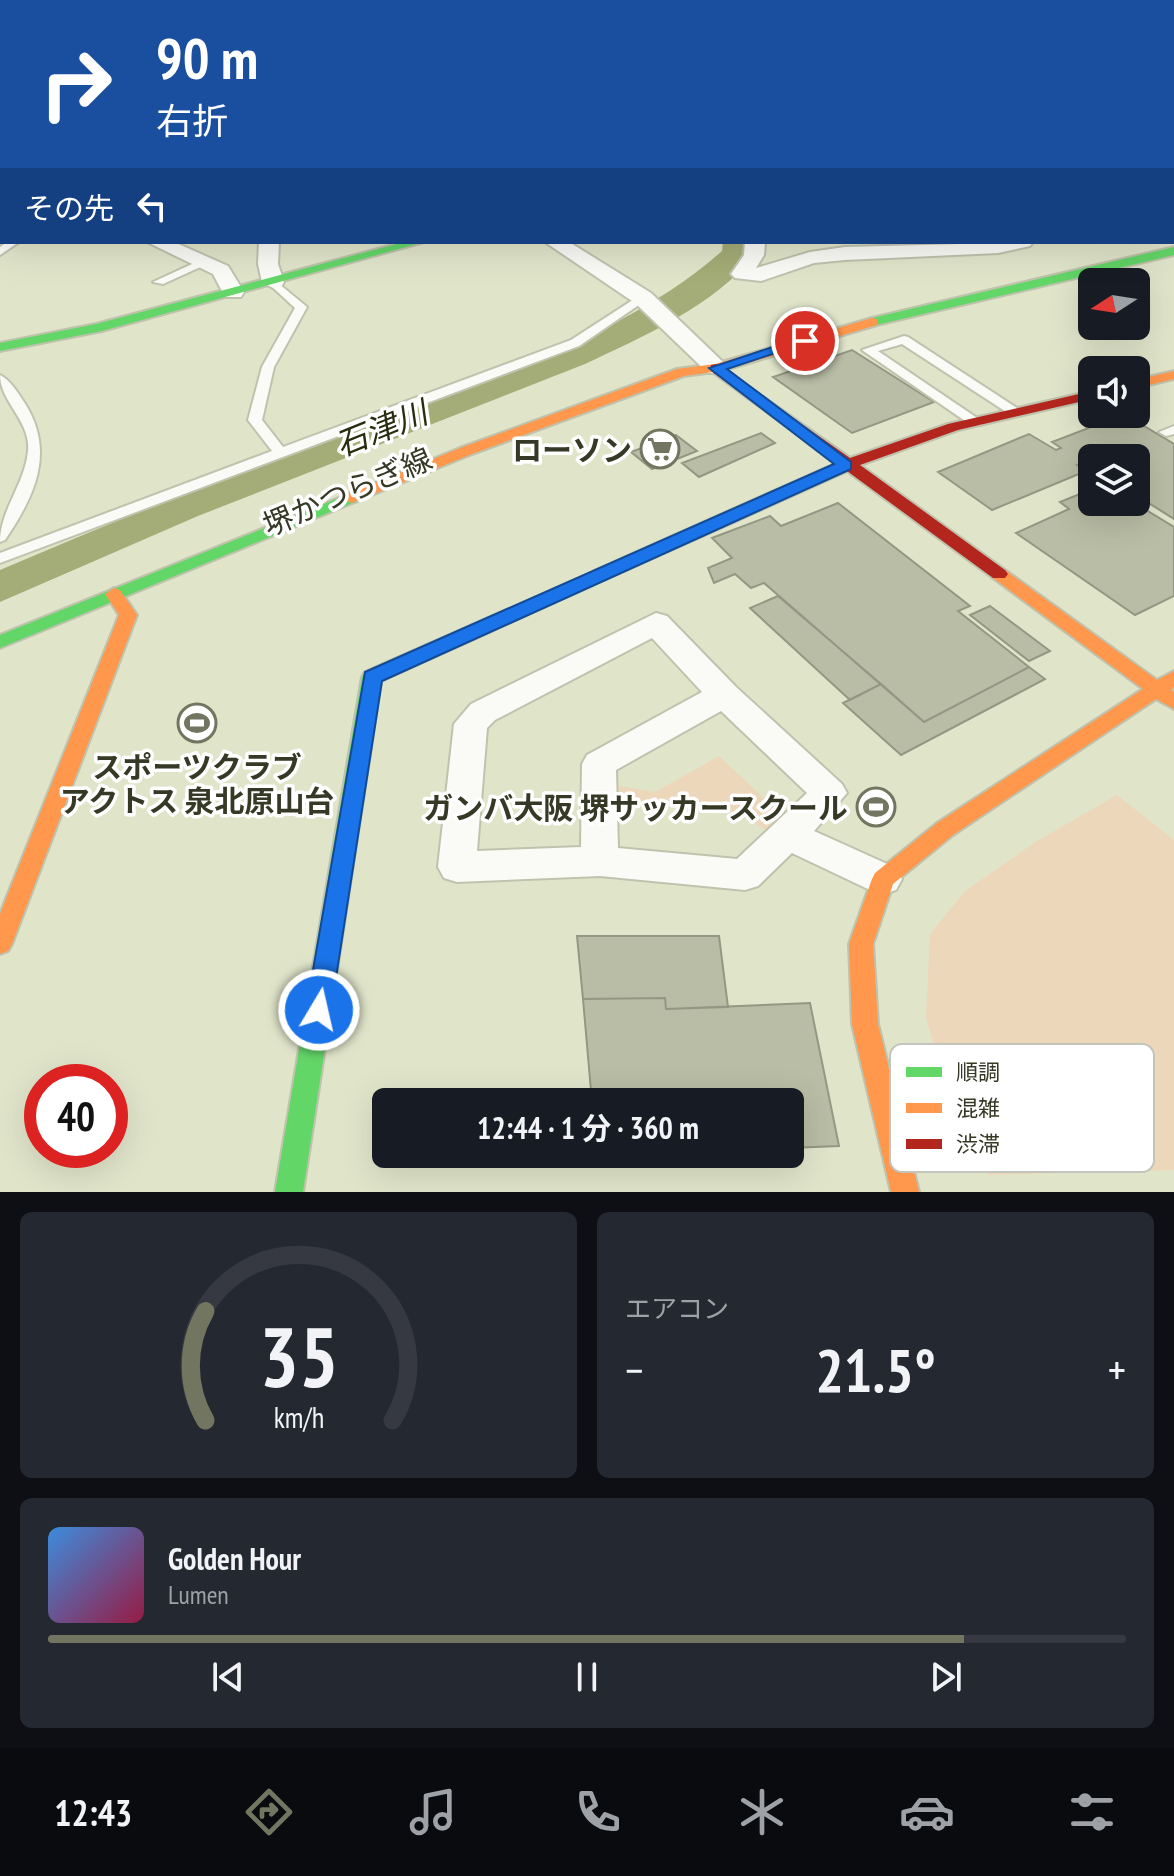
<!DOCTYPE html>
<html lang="ja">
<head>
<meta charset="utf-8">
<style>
	:root { --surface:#171b24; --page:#242831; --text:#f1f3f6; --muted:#9ea1a6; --line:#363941; --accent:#72755f }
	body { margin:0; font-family:"PT Sans Narrow","Noto Sans JP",sans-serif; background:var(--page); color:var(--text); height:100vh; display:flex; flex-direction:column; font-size:30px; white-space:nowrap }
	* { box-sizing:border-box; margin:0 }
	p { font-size:26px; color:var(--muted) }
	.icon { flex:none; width:44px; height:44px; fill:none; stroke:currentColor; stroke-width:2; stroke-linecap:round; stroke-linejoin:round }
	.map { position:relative; height:1192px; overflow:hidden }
	.side { display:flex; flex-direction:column; gap:20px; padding:20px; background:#0d0f14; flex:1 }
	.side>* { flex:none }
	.hud { position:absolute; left:0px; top:0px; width:1174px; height:244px; box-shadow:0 8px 32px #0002; background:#1a4fa0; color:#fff; overflow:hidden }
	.needle { width:52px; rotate:258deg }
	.buttons { position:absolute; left:1078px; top:268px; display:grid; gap:16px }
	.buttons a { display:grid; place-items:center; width:72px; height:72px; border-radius:12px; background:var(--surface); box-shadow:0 8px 32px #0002; font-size:40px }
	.speed { position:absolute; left:24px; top:1064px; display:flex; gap:16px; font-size:40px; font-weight:700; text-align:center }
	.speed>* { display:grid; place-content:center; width:104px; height:104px; border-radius:50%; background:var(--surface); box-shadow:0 8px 32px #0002; line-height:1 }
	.speed .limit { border:12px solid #d22; background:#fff; color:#111 }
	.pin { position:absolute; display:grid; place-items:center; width:68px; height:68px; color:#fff; margin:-34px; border:4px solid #fff; border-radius:50%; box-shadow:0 2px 8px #0007 }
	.me { position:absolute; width:88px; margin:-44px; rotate:9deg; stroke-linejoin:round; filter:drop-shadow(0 0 6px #0008) }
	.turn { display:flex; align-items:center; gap:28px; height:168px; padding:0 24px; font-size:36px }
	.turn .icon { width:104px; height:104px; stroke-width:2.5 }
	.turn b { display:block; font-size:56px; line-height:68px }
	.then { display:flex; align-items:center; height:76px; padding:0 24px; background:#0003; gap:16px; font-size:30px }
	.big { font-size:60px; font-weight:700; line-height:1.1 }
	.side .card { flex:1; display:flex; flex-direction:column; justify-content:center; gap:12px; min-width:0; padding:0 28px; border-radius:12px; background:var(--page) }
	.side .dial { align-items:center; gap:0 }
	.dial svg { height:208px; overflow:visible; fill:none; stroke:var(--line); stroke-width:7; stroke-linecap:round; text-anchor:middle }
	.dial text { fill:var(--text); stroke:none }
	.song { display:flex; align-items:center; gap:24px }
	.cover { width:96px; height:96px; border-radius:12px; background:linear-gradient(135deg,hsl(210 70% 55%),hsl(340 70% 35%)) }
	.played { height:8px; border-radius:4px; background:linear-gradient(90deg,var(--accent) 85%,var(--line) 85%) }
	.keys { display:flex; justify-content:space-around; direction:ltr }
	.heat { display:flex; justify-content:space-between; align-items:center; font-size:44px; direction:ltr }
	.side .tiles { flex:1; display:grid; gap:20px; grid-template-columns:1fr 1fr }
	.card:last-child { grid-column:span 2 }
	.trip { position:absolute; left:372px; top:1088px; width:432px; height:80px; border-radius:12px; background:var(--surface); box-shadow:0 8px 32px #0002; font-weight:700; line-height:80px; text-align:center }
	.tabs { display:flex; height:128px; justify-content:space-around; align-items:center; background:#090b0e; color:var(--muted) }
	.tabs .icon { width:56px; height:56px }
	.tabs .active { color:var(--accent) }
	.tabs b { font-size:36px; color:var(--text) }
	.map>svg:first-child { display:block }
	.green { fill:#edd7bb }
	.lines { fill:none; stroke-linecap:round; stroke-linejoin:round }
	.river { fill:#a4ac77; fill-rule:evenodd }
	.building { fill:#b9bda5; stroke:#949782; stroke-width:2 }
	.lane-casing { stroke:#bfc3ad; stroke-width:4 }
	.street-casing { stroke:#bfc3ad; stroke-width:4 }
	.fast-casing { stroke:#bfc3ad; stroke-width:4 }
	.slow-casing { stroke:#bfc3ad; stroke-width:4 }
	.jam-casing { stroke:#bfc3ad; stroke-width:4 }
	.lane { fill:#fafbf7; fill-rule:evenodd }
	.street { fill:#fafbf7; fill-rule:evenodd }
	.fast { fill:#63d668; fill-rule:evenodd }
	.slow { fill:#ff974d; fill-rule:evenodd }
	.jam { fill:#b3261e; fill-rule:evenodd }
	.route { fill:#1a73e8; stroke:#114b97; stroke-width:2 }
	.labels { text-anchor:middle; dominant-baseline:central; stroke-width:7; stroke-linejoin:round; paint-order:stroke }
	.poi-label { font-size:30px; font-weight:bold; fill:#363926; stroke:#fff; text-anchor:end }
	.street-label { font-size:30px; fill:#363926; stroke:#fff }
	.water-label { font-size:32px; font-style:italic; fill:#292d10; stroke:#fff }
	.key { fill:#fff; stroke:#c3c4be; stroke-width:2 }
	.key-label { font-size:22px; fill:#363926 }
</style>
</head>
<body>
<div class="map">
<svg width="1174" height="1192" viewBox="0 0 1174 1192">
	<rect width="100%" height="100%" fill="#e0e5ca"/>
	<path class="green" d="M0,0H434L2,2L0,49Z
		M719,756L782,815L767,831L737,812L613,798L614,785L655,792Z
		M1117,795L1174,840V1170L988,1175L964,1151L926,1018L930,934L965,891L1037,841Z"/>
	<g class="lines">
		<path class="river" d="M947,0H975L945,2Z
			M723,242H755L754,254C720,303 638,339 585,364L198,516L0,602V570C126,516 253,465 382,416C499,372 627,335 722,251Z"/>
	</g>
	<path class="building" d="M852,350L934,402L852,433L773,377Z
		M1112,419L1120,423L1134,420L1174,444V519L1136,495V458H1092V468L1082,462L1077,465L1086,471L992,510L938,472L1029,434L1056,450L1061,448L1052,442Z
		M761,433L775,443L699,477L682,463Z
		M676,435L697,451L652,469L631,452Z
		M1092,489V502H1133L1174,527V596L1135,615L1016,533L1069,509L1060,502Z
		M838,503L970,606L958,611L1029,667L924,722L764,583L751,588L735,574L714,583L708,568L732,558L712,538L770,516L781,526Z
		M778,596L881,684L850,700L750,608Z
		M990,606L1050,651L1029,661L970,615Z
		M1029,667L1045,679L901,755L843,703L881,684L924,722Z
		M577,936H719L728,1007L666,1009L665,998L583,999Z
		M665,998L666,1009L810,1003L839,1146L790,1148V1102H592L583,999Z"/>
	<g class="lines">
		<defs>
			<path id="lane" d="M724,0H751L754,2H727Z
				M7,242H19L0,255V247Z
				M203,259L207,260V264L163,284L153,282Z
				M273,279L307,307L274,367L262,420L283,447L571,340L639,296L649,298L579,346L0,563V553L272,451L248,420L262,367L295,308L269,284L267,282Z
				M904,336L908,337L1023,412L1021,415H1011L902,344L878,351L983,422L981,425H971L862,350Z
				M0,375C10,380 18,393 24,402C56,451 35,496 5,540L0,542C0,510 25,484 28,451C31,421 0,402 0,375Z
				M1174,426V434L1166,436L1159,432Z"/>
			<path id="street" d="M433,0H447L432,2Z
				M602,0H619L601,2Z
				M643,0H666L667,2H645Z
				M0,86H2V96H0Z
				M0,210L2,211V224L0,223Z
				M1172,218H1174V230H1172Z
				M147,242H174L228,266L244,292L241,297H225L213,274Z
				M259,242H279L278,264L284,282L281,287L273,288L262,282L258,264Z
				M545,242H569L651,293L724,363L728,368L724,373H708L635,303Z
				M745,242H765L764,255L756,268L810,252L845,247L1033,242L1030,246L998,253L845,260L814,263L761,281L735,278L731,274L744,255Z
				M656,613L667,616L736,687L842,784L847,793L814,831L896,868L902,879L896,890L883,894L870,890L792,853L758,886L745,890L600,876L457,882L444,878L438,867L454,724L471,704ZM652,638L702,692L587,755L582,764L581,847L477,851L487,728L495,720ZM721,711L807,793L737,859L618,848L616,770Z"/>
			<path id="fast" d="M772,0H791L793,2H774Z
				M1172,13H1174V19H1172Z
				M404,242H424L102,331L0,351V343L96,324Z
				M1174,247V255L872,326L865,322L872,318Z
				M351,493L359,498L357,501L0,648V635Z
				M600,569L609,575L606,579L381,681L303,1192H275L362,677L365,672Z"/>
			<path id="slow" d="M872,318L877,319V325L721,371L684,376L472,454L357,501L351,503L343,498L345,495L460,448L677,369L715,364Z
				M1174,371V379L1136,388V380Z
				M999,568L1005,570L1157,680L1174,671V687L1171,690L1174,692V709L1156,699L953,835L893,884L873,944L878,1024L919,1192H891L852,1024L849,944L872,879L875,873L937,823L1143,689L993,578L990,574L993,570Z
				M114,588L120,590L137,615L12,944L8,951L0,954V914L119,615L105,594Z"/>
			<path id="jam" d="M716,364L850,458L948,424L1092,391V399L958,430L860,465L1005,570L1008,574L1005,578H993L847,471L606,579H594L591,575L594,571L837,463L711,371V365Z"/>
		</defs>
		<use href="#lane" class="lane-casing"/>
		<use href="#street" class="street-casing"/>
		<use href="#fast" class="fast-casing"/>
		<use href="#slow" class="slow-casing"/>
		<use href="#jam" class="jam-casing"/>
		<use href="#lane" class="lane"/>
		<use href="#street" class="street"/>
		<use href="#fast" class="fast"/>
		<use href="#slow" class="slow"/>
		<use href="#jam" class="jam"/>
	</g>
	<path class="route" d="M800,338L812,341L727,369L851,462V469L382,681L331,1010L328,1018L319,1021L310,1018L306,1010L365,672L834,464L709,368Z"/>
	<defs>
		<symbol id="supermarket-ring" viewBox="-11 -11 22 22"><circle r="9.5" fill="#fff" stroke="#72755f" stroke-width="1.5"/><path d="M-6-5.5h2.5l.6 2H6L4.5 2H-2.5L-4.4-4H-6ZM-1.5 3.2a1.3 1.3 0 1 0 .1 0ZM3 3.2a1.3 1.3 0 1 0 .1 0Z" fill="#72755f"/></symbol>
		<symbol id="stadium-ring" viewBox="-11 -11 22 22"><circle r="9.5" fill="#fff" stroke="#72755f" stroke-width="1.5"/><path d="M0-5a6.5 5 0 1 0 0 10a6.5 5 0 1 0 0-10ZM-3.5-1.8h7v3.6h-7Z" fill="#72755f"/></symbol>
	</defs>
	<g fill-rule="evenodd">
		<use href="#supermarket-ring" x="638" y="427" width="44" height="44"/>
		<use href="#stadium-ring" x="175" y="701" width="44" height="44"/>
		<use href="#stadium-ring" x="854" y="785" width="44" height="44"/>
	</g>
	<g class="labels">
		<g class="poi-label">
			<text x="632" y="449">ローソン</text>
			<text x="197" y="766" text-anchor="middle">スポーツクラブ<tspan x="197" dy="34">アクトス 泉北原山台</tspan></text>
			<text x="848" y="807">ガンバ大阪 堺サッカースクール</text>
		</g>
		<g class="street-label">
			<text transform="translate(347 491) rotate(-23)">堺かつらぎ線</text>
		</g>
		<g class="water-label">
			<text transform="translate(381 428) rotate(-22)">石津川</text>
		</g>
	</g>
	<rect x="890" y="1044" width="264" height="128" rx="12" class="key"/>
	<rect x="906" y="1067" width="36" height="10" fill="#63d668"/>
	<rect x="906" y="1103" width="36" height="10" fill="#ff974d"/>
	<rect x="906" y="1139" width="36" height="10" fill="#b3261e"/>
	<g class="key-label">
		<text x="956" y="1080">順調</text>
		<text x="956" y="1116">混雑</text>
		<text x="956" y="1152">渋滞</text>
	</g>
</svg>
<div class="buttons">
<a><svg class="needle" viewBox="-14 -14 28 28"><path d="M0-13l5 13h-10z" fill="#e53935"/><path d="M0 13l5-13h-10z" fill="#9ea1a6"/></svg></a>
<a><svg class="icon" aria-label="sound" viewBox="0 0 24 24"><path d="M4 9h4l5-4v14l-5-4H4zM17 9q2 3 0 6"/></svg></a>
<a><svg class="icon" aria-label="layers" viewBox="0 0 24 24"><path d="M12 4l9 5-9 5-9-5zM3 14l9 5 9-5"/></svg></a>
</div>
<div class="speed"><div class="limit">40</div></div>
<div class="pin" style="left:805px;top:341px;background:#d93025"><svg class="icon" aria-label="arrive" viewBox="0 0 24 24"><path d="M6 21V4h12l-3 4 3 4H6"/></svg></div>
<svg class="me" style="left:319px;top:1010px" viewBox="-20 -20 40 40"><circle r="17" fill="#1a73e8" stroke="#fff" stroke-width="3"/><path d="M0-11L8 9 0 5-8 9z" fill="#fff"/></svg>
<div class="trip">12:44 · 1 分 · 360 m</div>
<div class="hud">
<div class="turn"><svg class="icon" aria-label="right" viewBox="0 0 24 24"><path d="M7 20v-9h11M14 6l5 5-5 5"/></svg><div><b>90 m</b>右折</div></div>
<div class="then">その先<svg class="icon" aria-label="left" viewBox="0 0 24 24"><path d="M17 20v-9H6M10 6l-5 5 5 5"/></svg></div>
</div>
</div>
<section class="side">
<div class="tiles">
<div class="card dial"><svg viewBox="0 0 100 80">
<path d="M14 69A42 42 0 1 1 86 69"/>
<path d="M14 69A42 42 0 0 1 14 27" stroke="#72755f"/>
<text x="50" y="56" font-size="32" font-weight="700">35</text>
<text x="50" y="72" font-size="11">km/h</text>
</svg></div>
<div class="card"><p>エアコン</p>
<div class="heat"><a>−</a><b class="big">21.5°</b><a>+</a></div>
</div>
<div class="card">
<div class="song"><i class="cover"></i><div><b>Golden Hour</b><p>Lumen</p></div></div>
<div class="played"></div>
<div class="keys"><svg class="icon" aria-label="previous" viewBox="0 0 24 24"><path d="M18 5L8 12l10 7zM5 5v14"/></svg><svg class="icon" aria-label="pause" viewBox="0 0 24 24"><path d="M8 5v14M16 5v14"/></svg><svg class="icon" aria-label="next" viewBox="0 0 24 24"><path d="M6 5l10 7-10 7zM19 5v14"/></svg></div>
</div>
</div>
</section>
<nav class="tabs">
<b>12:43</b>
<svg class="icon active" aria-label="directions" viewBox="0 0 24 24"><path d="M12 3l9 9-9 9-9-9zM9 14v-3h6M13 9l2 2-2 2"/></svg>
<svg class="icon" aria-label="music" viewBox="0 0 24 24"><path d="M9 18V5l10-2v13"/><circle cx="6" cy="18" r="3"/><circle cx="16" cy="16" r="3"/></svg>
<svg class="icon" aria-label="phone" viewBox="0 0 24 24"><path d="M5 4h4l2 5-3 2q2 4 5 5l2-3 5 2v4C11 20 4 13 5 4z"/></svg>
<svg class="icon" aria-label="climate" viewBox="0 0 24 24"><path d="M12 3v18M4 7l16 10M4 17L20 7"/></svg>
<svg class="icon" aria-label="car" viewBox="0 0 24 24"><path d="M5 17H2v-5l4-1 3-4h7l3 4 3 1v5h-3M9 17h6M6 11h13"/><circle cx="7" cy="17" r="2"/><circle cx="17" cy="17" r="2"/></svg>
<svg class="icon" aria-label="filters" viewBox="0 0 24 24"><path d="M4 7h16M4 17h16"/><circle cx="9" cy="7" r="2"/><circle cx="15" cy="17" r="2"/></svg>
</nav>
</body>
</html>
